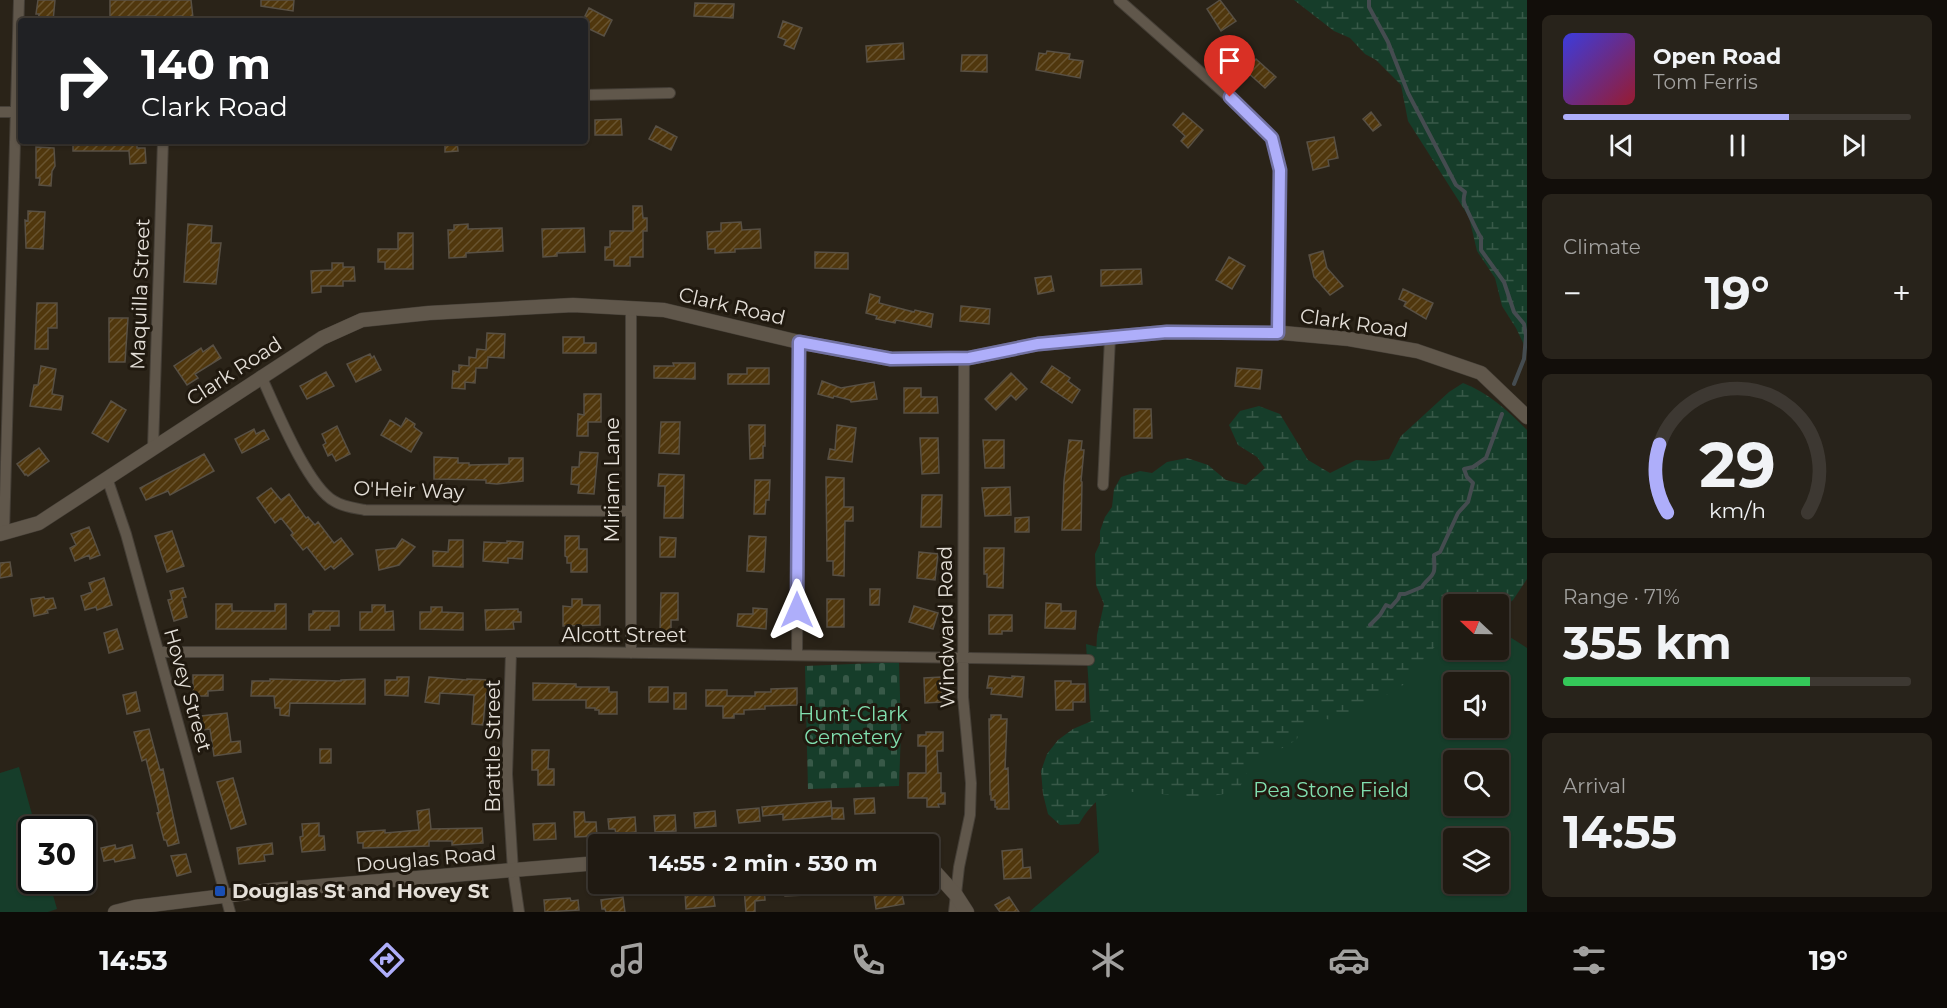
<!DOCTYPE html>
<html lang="en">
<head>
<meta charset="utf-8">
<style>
	:root { --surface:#201a12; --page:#28231b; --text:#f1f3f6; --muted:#a2a19f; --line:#3d3832; --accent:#aeaefa }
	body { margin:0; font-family:Montserrat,sans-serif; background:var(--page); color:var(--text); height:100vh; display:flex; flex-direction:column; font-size:22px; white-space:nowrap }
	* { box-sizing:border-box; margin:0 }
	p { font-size:20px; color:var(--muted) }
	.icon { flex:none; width:33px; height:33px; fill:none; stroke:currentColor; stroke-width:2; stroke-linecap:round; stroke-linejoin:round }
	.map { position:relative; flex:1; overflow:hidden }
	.side { display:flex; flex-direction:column; gap:15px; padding:15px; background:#120e0a; width:420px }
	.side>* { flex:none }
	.guide { position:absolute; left:18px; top:18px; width:570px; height:126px; border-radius:6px; box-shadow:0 2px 4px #0004,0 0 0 2px var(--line); background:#202124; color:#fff; overflow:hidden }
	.needle { width:39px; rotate:292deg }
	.buttons { position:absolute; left:1443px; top:594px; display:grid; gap:12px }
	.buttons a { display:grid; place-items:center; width:66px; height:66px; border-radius:6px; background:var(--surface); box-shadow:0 2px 4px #0004,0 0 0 2px var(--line); font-size:30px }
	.speed { position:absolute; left:18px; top:816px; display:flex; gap:12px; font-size:30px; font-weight:700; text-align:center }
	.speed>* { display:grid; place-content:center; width:78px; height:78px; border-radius:50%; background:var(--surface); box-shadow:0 2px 4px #0004,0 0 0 2px var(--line); line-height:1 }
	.speed .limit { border:3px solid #111; border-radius:9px; background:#fff; color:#111 }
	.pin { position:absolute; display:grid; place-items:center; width:51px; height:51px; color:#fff; margin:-62px -26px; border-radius:50% 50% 50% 0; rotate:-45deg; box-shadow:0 0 6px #0007 }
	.pin .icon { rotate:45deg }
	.me { position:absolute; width:66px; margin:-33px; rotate:0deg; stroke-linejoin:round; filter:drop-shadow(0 0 4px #0008) }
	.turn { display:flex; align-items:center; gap:21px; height:126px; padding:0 24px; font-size:27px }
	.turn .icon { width:78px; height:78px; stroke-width:2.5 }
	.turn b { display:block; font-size:42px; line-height:51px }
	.big { font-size:45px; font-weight:700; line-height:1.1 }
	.side .card { flex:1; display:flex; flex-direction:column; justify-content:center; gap:9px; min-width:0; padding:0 21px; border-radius:9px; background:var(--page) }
	.side .dial { align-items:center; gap:0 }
	.dial svg { height:156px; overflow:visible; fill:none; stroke:var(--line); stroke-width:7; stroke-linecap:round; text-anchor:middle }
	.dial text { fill:var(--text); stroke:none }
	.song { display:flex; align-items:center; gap:18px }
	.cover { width:72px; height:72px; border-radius:9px; background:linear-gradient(135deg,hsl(240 70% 55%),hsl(350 70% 35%)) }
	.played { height:6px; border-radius:3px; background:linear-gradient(90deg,var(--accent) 65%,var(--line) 65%) }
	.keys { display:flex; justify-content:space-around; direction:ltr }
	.heat { display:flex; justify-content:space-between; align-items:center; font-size:33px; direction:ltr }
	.charge { height:9px; border-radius:4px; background:linear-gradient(90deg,#34c759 71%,var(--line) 0) }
	.trip { position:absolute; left:588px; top:834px; width:351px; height:60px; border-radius:6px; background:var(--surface); box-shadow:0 2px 4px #0004,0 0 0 2px var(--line); font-weight:700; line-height:60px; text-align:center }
	.menu { display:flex; height:96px; justify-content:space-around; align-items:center; background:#0d0a07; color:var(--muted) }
	.menu .icon { width:42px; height:42px }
	.menu .active { color:var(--accent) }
	.menu b { font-size:27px; color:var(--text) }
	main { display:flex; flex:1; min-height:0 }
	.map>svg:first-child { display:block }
	.green { fill:#163d2a; fill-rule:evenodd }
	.wetland { fill:url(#wetland-marsh) }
	.cemetery { fill:url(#cemetery-stones) }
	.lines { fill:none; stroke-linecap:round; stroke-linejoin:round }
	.stream { stroke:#454c50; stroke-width:4 }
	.building { fill:url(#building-hatch); stroke:#585044; stroke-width:1.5 }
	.minor-casing { stroke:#453f37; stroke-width:12 }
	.tertiary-casing { stroke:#453f37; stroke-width:15 }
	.minor { stroke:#60574b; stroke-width:10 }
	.tertiary { stroke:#60574b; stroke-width:14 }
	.route-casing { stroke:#7171a2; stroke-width:15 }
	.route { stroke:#aeaefa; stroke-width:10 }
	.transit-dot { fill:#1a4fb4; stroke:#20190f; stroke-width:2 }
	.labels { text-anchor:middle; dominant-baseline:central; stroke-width:6; stroke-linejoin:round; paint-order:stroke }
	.street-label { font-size:20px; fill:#e5e0d9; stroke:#20190f }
	.park-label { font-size:20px; fill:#81dfaf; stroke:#20190f }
	.poi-label { font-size:20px; font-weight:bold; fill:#e5e0d9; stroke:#20190f; text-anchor:start }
</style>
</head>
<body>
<main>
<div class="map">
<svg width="1527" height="912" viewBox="0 0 1527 912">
	<defs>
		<pattern id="wetland-marsh" width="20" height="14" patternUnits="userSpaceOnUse" patternTransform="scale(1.5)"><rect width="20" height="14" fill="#163d2a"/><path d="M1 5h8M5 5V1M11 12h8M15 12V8" fill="none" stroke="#385948"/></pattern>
		<pattern id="cemetery-stones" width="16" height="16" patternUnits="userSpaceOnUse" patternTransform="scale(1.5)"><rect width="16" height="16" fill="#163d2a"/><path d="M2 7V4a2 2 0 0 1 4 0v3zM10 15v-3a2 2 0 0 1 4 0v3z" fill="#385948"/></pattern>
		<pattern id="building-hatch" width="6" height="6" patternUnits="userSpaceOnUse" patternTransform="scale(1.5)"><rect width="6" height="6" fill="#50370d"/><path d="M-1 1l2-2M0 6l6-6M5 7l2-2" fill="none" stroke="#695430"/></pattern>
	</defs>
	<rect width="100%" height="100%" fill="#2a2318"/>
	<path class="green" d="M1454,604V650H1498L1499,630L1527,648V912H1029L1099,852L1086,644L1262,689ZM1454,682H1498V728H1454ZM1454,760H1498V806H1454ZM1454,838H1498V884H1454Z
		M19,767L36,829L32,830V880L49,881L57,909L48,912H0V773Z"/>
	<path class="wetland" d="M1294,0H1527V351L1516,328L1502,306L1495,278L1477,251L1469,217L1408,121L1401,85L1376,60L1365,54L1350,38L1334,31Z
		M1463,383C1489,393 1508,411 1527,430V579L1513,600L1499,611L1498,604H1454L1453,637L1441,640L1422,661L1408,682L1358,712L1330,720L1313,715L1302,725L1297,739L1287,746L1268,754L1248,770L1239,789C1209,803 1169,793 1136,792C1128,792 1116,791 1108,794C1095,800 1086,812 1079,824L1060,825L1048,814L1043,794L1041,771L1047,754L1058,740L1073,729L1094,720L1100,711L1099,674L1096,655L1097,635L1104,604L1096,585L1095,554L1100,543V531L1105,517L1112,507L1114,489L1121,477L1140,471L1152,473L1167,462L1187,458L1208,465L1226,480L1246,485L1265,468L1257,457L1238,445L1229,425L1240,411L1259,406L1280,414L1308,460L1330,473L1356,460L1374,461L1389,459L1401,436L1449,392Z"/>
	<path class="cemetery" d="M899,662L901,730L899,786L808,789L805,666Z"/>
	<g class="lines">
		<path class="stream" d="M1369,0V7L1388,42L1408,93L1456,185L1465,192C1464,196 1463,199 1464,202C1464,204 1479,236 1481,237V250L1504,282L1514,312L1524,324L1526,336L1524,359L1514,384
			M1370,625L1380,615L1386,605L1391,607L1398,599L1400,594H1405L1422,587C1425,581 1433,577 1434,571C1435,566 1434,560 1434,555L1440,552L1458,513L1468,502L1473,483L1467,477L1464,469L1473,467L1486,458L1502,414"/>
	</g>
	<path class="building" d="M38,0H55L53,21H38L39,14H36Z
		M110,0H191L193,18L181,19V16L155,18V16L110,17Z
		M261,0H294L293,11L261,6Z
		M1220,0L1236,21L1221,31L1207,9Z
		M695,3L734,4L733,18L694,16Z
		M589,8L612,20L604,36L585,27V16Z
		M783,21L802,28L794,49L784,45L786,40L778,37Z
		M903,43L904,59L867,62L866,46Z
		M1047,51L1070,54L1069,59L1083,61L1080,78L1036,70L1039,53L1046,54Z
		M962,55H987V72L961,71Z
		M1256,59L1276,77L1265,88L1246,71Z
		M1371,112L1381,125L1373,131L1363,119Z
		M1183,113L1203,130L1188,148L1181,141L1185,136L1173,125Z
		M621,119L622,135H595V120Z
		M656,126L677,137L671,150L649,139Z
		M1334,137L1338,158L1328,160L1329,166L1313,170L1307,142Z
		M73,141H137V148H145L146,163L130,164L129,151H73Z
		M445,141H457L458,151L445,152Z
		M36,147L54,148L55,166L52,171L51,186L39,185L40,178H36Z
		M633,206H642L643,218H647V231H643V257H630V266H614V260H605V247H610V231H633Z
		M28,211L45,212L43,249L26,248L25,220L28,221Z
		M741,222L742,230L760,229L761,248L735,249V252L715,253V249H708L707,232L721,231V223Z
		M188,224L212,226L211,243H221L216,284L184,282Z
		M468,224V229L502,228L503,251L466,253V257L449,258L448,230H454V225Z
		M584,228L585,252L557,253V256L543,257L542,229Z
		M398,233H413V269H385V262H378V249H398Z
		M1323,251L1327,268L1343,286L1330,295L1314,277L1309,255Z
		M815,252L848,253V269L815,268Z
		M1229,257L1245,266L1232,289L1216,280Z
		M332,263H343V267H354L355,281H343V286H321V292L312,293L311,271L332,270Z
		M1141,269L1142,284L1101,286V270Z
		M1051,276L1054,291L1038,294L1035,278Z
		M1403,289L1433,303L1426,319L1404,306L1406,302L1399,299Z
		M870,294L880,297L879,303L914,312L915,310L933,314L931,327L896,320L895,323L876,319L877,316L866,313Z
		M37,303H57V328H48V349H35Z
		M961,306L990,309L989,324L960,321Z
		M109,318H128L125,362H109Z
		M487,333L505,334L504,358L488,357L487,368H476L475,383L465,382V389L452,388L453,371L459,372V365L469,366V357L476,358L477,349L486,350Z
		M563,337H584V343H596V353H563Z
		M213,345L221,358L195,374L198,378L187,385L174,366L201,348L203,352Z
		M370,354L372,358L374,356L381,370L356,382L347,364Z
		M673,363H695V379L654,378V366H674Z
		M41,366L56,369L52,394L63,396L61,410L30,406L34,385H38Z
		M1052,366L1070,378L1068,381L1080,390L1072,403L1041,382Z
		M747,368H769V384H728V374H747Z
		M1237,368L1262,370L1260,389L1235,386Z
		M326,372L334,386L307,399L300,386Z
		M1011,373L1027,389L1016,400L1011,395L996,410L985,399Z
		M822,381L841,388L874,382L877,399L851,402L850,400L834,396L833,398L818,394Z
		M904,388H921V397H937L938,413H904Z
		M584,394H601V422H588V436H577L578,414L584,415Z
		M111,401L126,410L108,442L92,433Z
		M1134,409H1151L1152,438H1134Z
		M406,418L415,424L414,427L422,433L411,452L381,435L390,420L401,427Z
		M661,422H680L679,454L659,453Z
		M749,425H765V446H763V458L750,459Z
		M837,425L856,428L852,462L828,459L830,449L835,450Z
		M337,426L350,454L336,461L332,454L328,456L323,445L326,443L322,434Z
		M254,429L256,434L264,430L269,439L242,453L235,439Z
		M920,438H938L939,473L922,474Z
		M983,440H1004V468H985Z
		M1069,440L1082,441L1081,450H1084L1081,481L1082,482L1081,530H1062L1064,481Z
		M39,448L49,461L28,476L26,474L25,475L17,464Z
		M580,452L598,453L594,494L578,493L579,485L571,484L572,467H579Z
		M204,454L214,471L170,495L168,491L146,500L140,488Z
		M434,457L458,458V463H469V465L509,464V458H523V481L497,484L486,483V480L434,479Z
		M659,474L684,475L683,518H664L665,486H658Z
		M826,477L844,478V507H853V521H845L844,576L833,575V561H827Z
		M755,480H770L769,500H766L765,514H754Z
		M1010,487L1011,515L985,516L982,488Z
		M271,488L281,500L289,494L306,518L308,517L315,525L318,522L334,543L341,538L353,554L334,569L331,566L325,570L307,547L303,550L291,535L293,533L281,518L275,523L257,498Z
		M922,495H942L941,527H921Z
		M1029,517V532H1015V518Z
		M89,527L100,555L90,559L89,555L75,561L70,548L76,545L71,534Z
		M172,531L184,566L167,572L155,536Z
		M565,536H579V549H587V572H571V563H567V557L565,556Z
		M749,536L766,537L764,572L747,571Z
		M660,537L676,538L675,557H660Z
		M402,539L415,547L399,565L379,570L376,550L396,548Z
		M449,540H463V567L433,566V551L448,552Z
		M507,541L523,542L522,559L508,558V563L483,561L484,542L507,543Z
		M984,548H1004L1003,588L987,587V574H984Z
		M919,552L938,554L935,580L917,578Z
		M10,562L12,576L0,578V563Z
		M104,578L112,605L97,610L96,607L85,610L81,596L92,592L89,583Z
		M183,588L186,597L182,598L187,617L174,621L168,600L172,599L170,591Z
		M870,589H880L879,605H870Z
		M661,593H678V620H671V632H660Z
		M44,597L45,599L53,598L56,608L47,610L48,613L34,616L31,599Z
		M572,599H582V605H600V625L563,626V606L572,607Z
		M827,599H844V627H827Z
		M1046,603L1061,604V611H1076L1075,629L1045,628Z
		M216,604H232V611H275V604H286V629H216Z
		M372,605H385V612L393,611L394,630H360V612H372Z
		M914,606L938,613L933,629L909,622Z
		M431,607H442V612L463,613V630L420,629V612H431Z
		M753,608L767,609L766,629L737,626L738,614H753Z
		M518,609V612H521V622H513L514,629L486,630L485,610Z
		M313,611H339V626H330V630H309V614H313Z
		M989,615H1012V631H1002V634H989Z
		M117,629L123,649L109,653L104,633Z
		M193,675H223V690L208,691V696H193Z
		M989,676L1012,678V676L1024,677L1022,697L991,694L992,688H987Z
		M397,677H409L408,696L385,695V680H397Z
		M429,677L467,680V679L491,680L490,695L486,694L483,725L472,724L474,695L440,693L439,704L425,702Z
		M941,677L942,702L925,703L924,678Z
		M270,679L341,681V680L365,679V704L290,703L289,716L280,715V708H275L274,696H251L252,681H270Z
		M1055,681H1071V684H1085V702H1073V710H1056Z
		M533,683L576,684V687H609V692H617V714H599V710H595V708H586V700H533Z
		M649,687H668V702H649Z
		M797,688V705L765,706V709L744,710V714H734V718H723V706H706V690H727V696H755V692H771V689Z
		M136,692L140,711L127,714L123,695Z
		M674,693H686V709H674Z
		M227,713L231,742L240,741L241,752L214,756L210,729L203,730L201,716Z
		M991,715H1001V719H1007L1005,769L1008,768L1009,809H997V807H995V800H991V793L990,794L989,719H991Z
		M149,729L160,770L163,769L179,843L168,846L166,840H164L157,813L159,812L146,759L142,761L134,732Z
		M926,732H943V751H937L938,773H941V793H945V804H938L939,807H927V798H908V773H926V746H918V735H926Z
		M320,749H331V763H320Z
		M532,750H549L548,769H554V785H538V770H532Z
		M233,778L246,824L231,829L217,782Z
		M874,798L875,813L855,814L854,799Z
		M831,801L832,816L783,820V814L763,816L762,807Z
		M759,808L760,821L739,823L737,810Z
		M832,808H843L844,819H832Z
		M429,809L431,829L482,828L483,843L452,845V841H429V846L363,848V843H358L357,832L385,830V833L419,830L417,811Z
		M715,811L716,826L695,828L694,813Z
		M574,812H584L585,822H596L597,836L575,837Z
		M675,815L676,831L655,832L654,816Z
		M635,817L636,832L616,834L615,829H609L608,819Z
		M319,823V836H324L325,850L302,852L300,837L303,836L302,824Z
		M555,823L556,839L534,840L533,824Z
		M272,843L273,854L264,855L265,861L239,864L237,848Z
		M115,845L116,849L132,845L135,858L115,862L114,859L104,861L101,848Z
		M1022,849L1023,868L1030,867L1031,878L1004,879L1002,851Z
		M186,854L191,872L177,876L171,856Z
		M93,867L96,880L82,883V869Z
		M784,884H804L806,895L785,896Z
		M842,884H863L864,893L842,895Z
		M884,884H900L904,904L876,909L873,888L885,887Z
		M764,886L765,900L755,901V912H746L744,888Z
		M700,892V895L713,893L715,906L686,909L685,893Z
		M623,897L625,912H606L605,909H602L601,900Z
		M1009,897L1019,912H1000L995,905Z
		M570,898L571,901L578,900L579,910L545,912L544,900Z"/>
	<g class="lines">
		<defs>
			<path id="minor" d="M1119,0L1247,113L1272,138L1280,170L1278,333
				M585,95L670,93
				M0,112H21
				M631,307V653
				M261,376C275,406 307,486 334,501C343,507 355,508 365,510L630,511
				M153,448L163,141
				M107,478L126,534L230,912
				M1103,485L1110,338
				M4,533L19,0
				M159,652H585L1089,660
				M511,653L507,774L513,871L519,912
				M797,655L799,342
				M954,912L959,867L970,815L971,783L963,697L964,358"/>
			<path id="tertiary" d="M0,534L39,523L322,338L362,320L429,313L573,305L664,310L799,342L891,359L969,358L1038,344L1167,332L1283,333L1349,339L1417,351L1481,373L1527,417
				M819,844L874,841L887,844
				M928,864L956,895L967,912
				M115,912L135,907L272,890L598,863"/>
		</defs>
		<use href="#minor" class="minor-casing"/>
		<use href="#tertiary" class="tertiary-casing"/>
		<use href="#minor" class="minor"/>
		<use href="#tertiary" class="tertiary"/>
	</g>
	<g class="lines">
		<defs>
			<path id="route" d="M797,610L799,342L891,359L969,358L1038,344L1167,332L1278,333L1280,170L1272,138L1230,97"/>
		</defs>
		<use href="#route" class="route-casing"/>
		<use href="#route" class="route"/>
	</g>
	<rect class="transit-dot" x="214" y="885" width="12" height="12" rx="3"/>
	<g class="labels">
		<g class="street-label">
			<text transform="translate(140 294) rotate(-88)">Maquilla Street</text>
			<text transform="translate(732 306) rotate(13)">Clark Road</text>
			<text transform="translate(1354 323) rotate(8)">Clark Road</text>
			<text transform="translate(234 371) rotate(-33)">Clark Road</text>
			<text transform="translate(612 480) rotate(-90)">Miriam Lane</text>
			<text transform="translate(409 490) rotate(2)">O'Heir Way</text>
			<text transform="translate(946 627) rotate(-91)">Windward Road</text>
			<text x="624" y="635">Alcott Street</text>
			<text transform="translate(188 690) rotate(74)">Hovey Street</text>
			<text transform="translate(493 746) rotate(-90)">Brattle Street</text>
			<text transform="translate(426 859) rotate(-5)">Douglas Road</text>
		</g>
		<g class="park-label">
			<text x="853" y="714">Hunt-Clark<tspan x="853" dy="23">Cemetery</tspan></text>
			<text x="1331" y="790">Pea Stone Field</text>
		</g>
		<g class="poi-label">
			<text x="232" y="891">Douglas St and Hovey St</text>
		</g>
	</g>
</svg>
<div class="buttons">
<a><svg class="needle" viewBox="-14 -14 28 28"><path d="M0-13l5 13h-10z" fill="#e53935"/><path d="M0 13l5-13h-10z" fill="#a2a19f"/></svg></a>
<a><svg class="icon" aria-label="sound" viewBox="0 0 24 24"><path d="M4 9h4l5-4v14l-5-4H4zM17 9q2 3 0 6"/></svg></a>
<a><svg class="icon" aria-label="search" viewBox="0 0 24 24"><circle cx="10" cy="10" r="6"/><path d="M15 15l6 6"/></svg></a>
<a><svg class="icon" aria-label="layers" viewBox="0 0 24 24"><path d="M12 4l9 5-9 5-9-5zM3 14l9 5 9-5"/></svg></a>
</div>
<div class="speed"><div class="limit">30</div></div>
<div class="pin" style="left:1230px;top:97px;background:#d93025"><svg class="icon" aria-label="arrive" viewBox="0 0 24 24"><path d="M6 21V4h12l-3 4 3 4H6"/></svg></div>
<svg class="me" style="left:797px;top:610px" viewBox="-20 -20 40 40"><path d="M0-17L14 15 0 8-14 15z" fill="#aeaefa" stroke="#fff" stroke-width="4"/></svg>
<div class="trip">14:55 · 2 min · 530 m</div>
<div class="guide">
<div class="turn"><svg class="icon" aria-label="right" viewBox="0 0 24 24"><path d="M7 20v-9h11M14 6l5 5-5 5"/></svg><div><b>140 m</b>Clark Road</div></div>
</div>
</div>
<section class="side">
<div class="card">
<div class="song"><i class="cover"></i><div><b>Open Road</b><p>Tom Ferris</p></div></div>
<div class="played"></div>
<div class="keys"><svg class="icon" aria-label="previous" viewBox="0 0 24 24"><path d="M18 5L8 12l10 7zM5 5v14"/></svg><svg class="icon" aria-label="pause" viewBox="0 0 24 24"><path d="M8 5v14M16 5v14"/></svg><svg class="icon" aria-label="next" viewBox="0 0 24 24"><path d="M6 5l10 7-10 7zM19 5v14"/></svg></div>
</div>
<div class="card"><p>Climate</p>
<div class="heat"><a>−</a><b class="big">19°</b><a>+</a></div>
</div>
<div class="card dial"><svg viewBox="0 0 100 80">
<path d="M14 69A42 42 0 1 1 86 69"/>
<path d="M14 69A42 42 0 0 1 10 34" stroke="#aeaefa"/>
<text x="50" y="56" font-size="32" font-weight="700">29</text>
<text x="50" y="72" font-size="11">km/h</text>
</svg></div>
<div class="card"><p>Range · 71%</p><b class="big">355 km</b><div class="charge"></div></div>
<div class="card"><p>Arrival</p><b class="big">14:55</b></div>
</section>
</main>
<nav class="menu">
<b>14:53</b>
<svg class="icon active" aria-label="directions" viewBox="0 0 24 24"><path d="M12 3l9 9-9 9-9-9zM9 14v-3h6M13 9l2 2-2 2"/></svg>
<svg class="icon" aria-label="music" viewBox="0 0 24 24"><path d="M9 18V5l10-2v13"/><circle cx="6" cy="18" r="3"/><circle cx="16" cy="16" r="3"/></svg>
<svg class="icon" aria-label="phone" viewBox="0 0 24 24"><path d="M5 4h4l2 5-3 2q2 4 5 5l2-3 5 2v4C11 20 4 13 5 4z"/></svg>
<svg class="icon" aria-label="climate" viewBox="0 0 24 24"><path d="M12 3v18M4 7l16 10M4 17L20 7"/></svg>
<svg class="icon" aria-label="car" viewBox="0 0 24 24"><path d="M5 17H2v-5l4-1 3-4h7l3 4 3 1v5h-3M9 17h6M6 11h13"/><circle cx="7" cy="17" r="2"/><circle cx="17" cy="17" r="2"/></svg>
<svg class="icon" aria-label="filters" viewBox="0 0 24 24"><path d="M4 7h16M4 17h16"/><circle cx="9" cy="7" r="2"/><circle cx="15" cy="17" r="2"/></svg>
<b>19°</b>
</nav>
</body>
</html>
